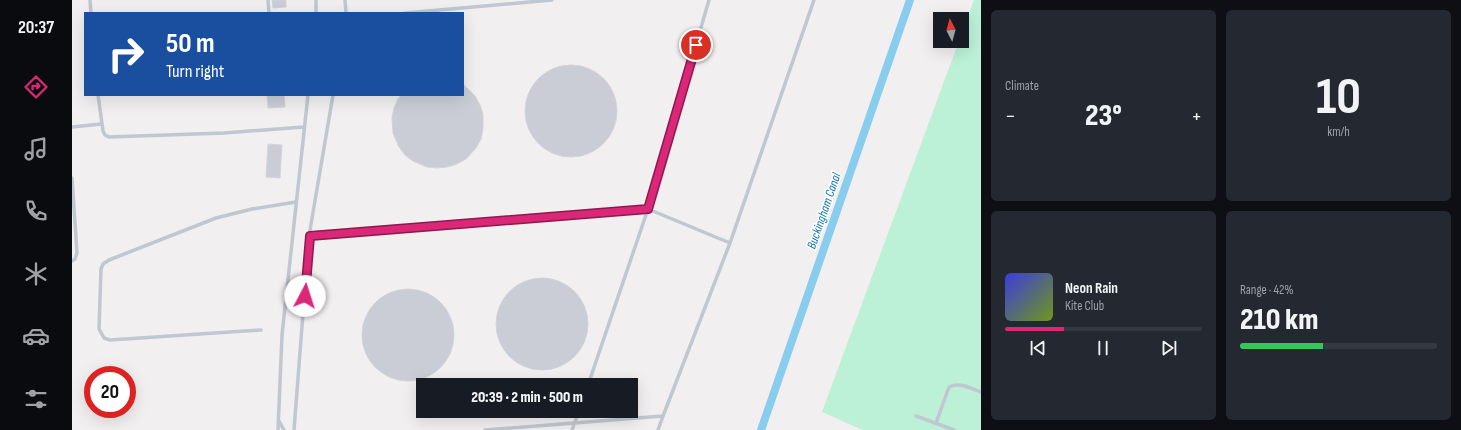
<!DOCTYPE html>
<html lang="en">
<head>
<meta charset="utf-8">
<style>
	:root { --surface:#171b24; --page:#242831; --text:#f1f3f6; --muted:#9ea1a6; --line:#363941; --accent:#db2777 }
	body { margin:0; font-family:"Sofia Sans Condensed",sans-serif; background:var(--page); color:var(--text); height:100vh; display:flex; flex-direction:column; font-size:15px; white-space:nowrap }
	* { box-sizing:border-box; margin:0 }
	p { font-size:13px; color:var(--muted) }
	.icon { flex:none; width:22px; height:22px; fill:none; stroke:currentColor; stroke-width:2; stroke-linecap:round; stroke-linejoin:round }
	.map { position:relative; flex:1; overflow:hidden }
	.sheet { display:flex; flex-direction:column; gap:10px; padding:10px; background:#0d0f14; width:480px }
	.sheet>* { flex:none }
	.top-card { position:absolute; left:12px; top:12px; width:380px; height:84px; border-radius:0px; box-shadow:0 4px 16px #0002; background:#1a4fa0; color:#fff; overflow:hidden }
	.needle { width:26px; rotate:354deg }
	.controls { position:absolute; left:861px; top:12px; display:grid; gap:8px }
	.controls a { display:grid; place-items:center; width:36px; height:36px; border-radius:0px; background:var(--surface); box-shadow:0 4px 16px #0002; font-size:20px }
	.speed { position:absolute; left:12px; top:366px; display:flex; gap:8px; font-size:20px; font-weight:700; text-align:center }
	.speed>* { display:grid; place-content:center; width:52px; height:52px; border-radius:50%; background:var(--surface); box-shadow:0 4px 16px #0002; line-height:1 }
	.speed .limit { border:6px solid #d22; background:#fff; color:#111 }
	.pin { position:absolute; display:grid; place-items:center; width:34px; height:34px; color:#fff; margin:-17px; border:2px solid #fff; border-radius:50%; box-shadow:0 1px 4px #0007 }
	.me { position:absolute; width:44px; margin:-22px; rotate:5deg; stroke-linejoin:round; filter:drop-shadow(0 0 3px #0008) }
	.turn { display:flex; align-items:center; gap:14px; height:84px; padding:0 16px; font-size:18px }
	.turn .icon { width:52px; height:52px; stroke-width:2.5 }
	.turn b { display:block; font-size:28px; line-height:34px }
	.big { font-size:30px; font-weight:800; line-height:1.1 }
	.sheet .card { flex:1; display:flex; flex-direction:column; justify-content:center; gap:6px; min-width:0; padding:0 14px; border-radius:6px; background:var(--page) }
	.sheet .dial { align-items:center; gap:0 }
	.dial b { font-size:52px; line-height:1 }
	.song { display:flex; align-items:center; gap:12px }
	.cover { width:48px; height:48px; border-radius:6px; background:linear-gradient(135deg,hsl(240 70% 55%),hsl(80 70% 35%)) }
	.played { height:4px; border-radius:2px; background:linear-gradient(90deg,var(--accent) 30%,var(--line) 30%) }
	.keys { display:flex; justify-content:space-around; direction:ltr }
	.heat { display:flex; justify-content:space-between; align-items:center; font-size:22px; direction:ltr }
	.charge { height:6px; border-radius:3px; background:linear-gradient(90deg,#34c759 42%,var(--line) 0) }
	.sheet .tiles { flex:1; display:grid; gap:10px; grid-template-columns:repeat(2,1fr) }
	.trip { position:absolute; left:344px; top:378px; width:222px; height:40px; border-radius:0px; background:var(--surface); box-shadow:0 4px 16px #0002; font-weight:800; line-height:40px; text-align:center }
	main { display:flex; flex:1; min-height:0 }
	.tab-bar { display:flex; flex-direction:column; width:72px; justify-content:space-around; align-items:center; background:#090b0e; color:var(--muted) }
	.tab-bar .icon { width:28px; height:28px }
	.tab-bar .active { color:var(--accent) }
	.tab-bar b { font-size:18px; color:var(--text) }
	.map>svg:first-child { display:block }
	.green { fill:#bcf0d7 }
	.lines { fill:none; stroke-linecap:round; stroke-linejoin:round }
	.canal { stroke:#8ce; stroke-width:8 }
	.building { fill:#cacdd5; stroke:#d3d4db }
	.service { stroke:#bfc7d1; stroke-width:3.5 }
	.route-casing { stroke:#8e194d; stroke-width:10 }
	.route { stroke:#db2777; stroke-width:7 }
	.labels { text-anchor:middle; dominant-baseline:central; stroke-width:3; stroke-linejoin:round; paint-order:stroke }
	.water-label { font-size:13px; font-style:italic; fill:#0876ae; stroke:#fff }
</style>
</head>
<body>
<main>
<nav class="tab-bar">
<b>20:37</b>
<svg class="icon active" aria-label="directions" viewBox="0 0 24 24"><path d="M12 3l9 9-9 9-9-9zM9 14v-3h6M13 9l2 2-2 2"/></svg>
<svg class="icon" aria-label="music" viewBox="0 0 24 24"><path d="M9 18V5l10-2v13"/><circle cx="6" cy="18" r="3"/><circle cx="16" cy="16" r="3"/></svg>
<svg class="icon" aria-label="phone" viewBox="0 0 24 24"><path d="M5 4h4l2 5-3 2q2 4 5 5l2-3 5 2v4C11 20 4 13 5 4z"/></svg>
<svg class="icon" aria-label="climate" viewBox="0 0 24 24"><path d="M12 3v18M4 7l16 10M4 17L20 7"/></svg>
<svg class="icon" aria-label="car" viewBox="0 0 24 24"><path d="M5 17H2v-5l4-1 3-4h7l3 4 3 1v5h-3M9 17h6M6 11h13"/><circle cx="7" cy="17" r="2"/><circle cx="17" cy="17" r="2"/></svg>
<svg class="icon" aria-label="filters" viewBox="0 0 24 24"><path d="M4 7h16M4 17h16"/><circle cx="9" cy="7" r="2"/><circle cx="15" cy="17" r="2"/></svg>
</nav>
<div class="map">
<svg width="909" height="430" viewBox="0 0 909 430">
	<rect width="100%" height="100%" fill="#f1efef"/>
	<path class="green" d="M902,0H909V430H791L750,412L887,41H890V33Z"/>
	<g class="lines">
		<path class="canal" d="M689,430L838,0"/>
	</g>
	<path class="building" d="M200,0H214V7L201,8Z
		M453 111a46 46 0 1 1 92 0a46 46 0 1 1-92 0Z
		M391,84L403,96L408,105L411,114V129L409,139L404,148L394,159L385,164L375,167L365,168L355,167L341,161L333,155L327,147L321,133L320,118L322,108L326,99L329,95H391Z
		M195,95H212L213,107L196,108Z
		M196,144L210,145L208,178L194,177Z
		M424 324a46 46 0 1 1 92 0a46 46 0 1 1-92 0Z
		M290 335a46 46 0 1 1 92 0a46 46 0 1 1-92 0Z"/>
	<g class="lines">
		<path class="service" d="M18,0L19,13
			M196,0L197,13
			M273,0L274,13
			M244,13V0
			M333,13L480,0
			M26,95L31,131L33,135L37,137L152,133L232,127
			M0,127L29,124
			M0,178L5,253L3,259L0,261
			M237,236L576,209L658,243
			M189,330L38,340L32,338L27,329L29,269L31,264L37,260L144,218L180,209L224,202
			M516,385L576,209L637,0
			M844,416L882,430
			M207,421L212,430
			M864,423L877,387C888,382 898,388 909,392
			M206,430L210,335L236,95
			M222,430L237,236L261,95
			M413,430L591,416L658,243L742,0
			M500,430L507,411
			M586,430L591,416"/>
	</g>
	<g class="lines">
		<defs>
			<path id="route" d="M233,296L238,236L576,209L624,45"/>
		</defs>
		<use href="#route" class="route-casing"/>
		<use href="#route" class="route"/>
	</g>
	<g class="labels">
		<g class="water-label">
			<text transform="translate(752 211) rotate(-71)">Buckingham Canal</text>
		</g>
	</g>
</svg>
<div class="controls">
<a><svg class="needle" viewBox="-14 -14 28 28"><path d="M0-13l5 13h-10z" fill="#e53935"/><path d="M0 13l5-13h-10z" fill="#9ea1a6"/></svg></a>
</div>
<div class="speed"><div class="limit">20</div></div>
<div class="pin" style="left:624px;top:45px;background:#d93025"><svg class="icon" aria-label="arrive" viewBox="0 0 24 24"><path d="M6 21V4h12l-3 4 3 4H6"/></svg></div>
<svg class="me" style="left:233px;top:296px" viewBox="-20 -20 40 40"><circle r="19" fill="#fff"/><path d="M0-13L10 11 0 6-10 11z" fill="#db2777"/></svg>
<div class="trip">20:39 · 2 min · 500 m</div>
<div class="top-card">
<div class="turn"><svg class="icon" aria-label="right" viewBox="0 0 24 24"><path d="M7 20v-9h11M14 6l5 5-5 5"/></svg><div><b>50 m</b>Turn right</div></div>
</div>
</div>
<section class="sheet">
<div class="tiles">
<div class="card"><p>Climate</p>
<div class="heat"><a>−</a><b class="big">23°</b><a>+</a></div>
</div>
<div class="card dial"><b>10</b><p>km/h</p></div>
<div class="card">
<div class="song"><i class="cover"></i><div><b>Neon Rain</b><p>Kite Club</p></div></div>
<div class="played"></div>
<div class="keys"><svg class="icon" aria-label="previous" viewBox="0 0 24 24"><path d="M18 5L8 12l10 7zM5 5v14"/></svg><svg class="icon" aria-label="pause" viewBox="0 0 24 24"><path d="M8 5v14M16 5v14"/></svg><svg class="icon" aria-label="next" viewBox="0 0 24 24"><path d="M6 5l10 7-10 7zM19 5v14"/></svg></div>
</div>
<div class="card"><p>Range · 42%</p><b class="big">210 km</b><div class="charge"></div></div>
</div>
</section>
</main>
</body>
</html>
